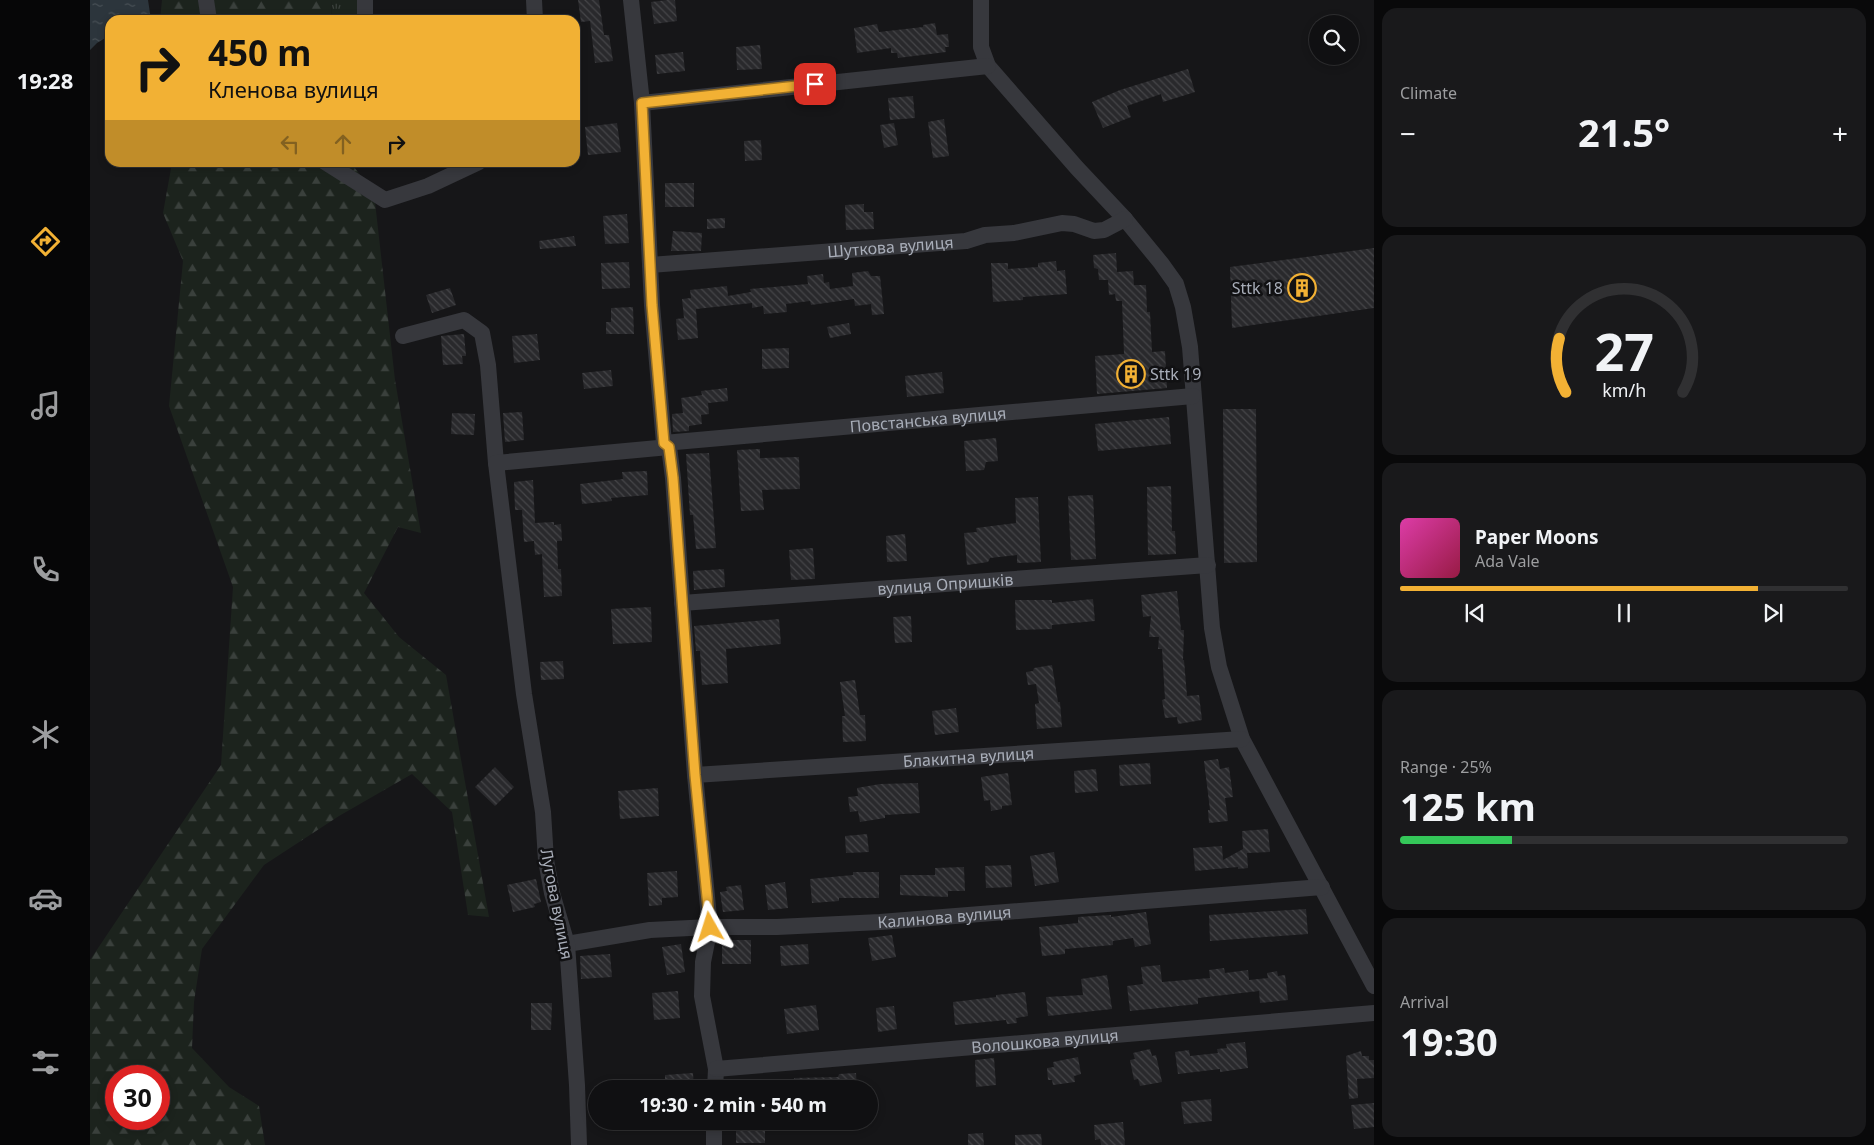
<!DOCTYPE html>
<html lang="en">
<head>
<meta charset="utf-8">
<style>
	:root { --surface:#101012; --page:#19191b; --text:#f1f3f6; --muted:#9c9d9f; --line:#303032; --accent:#f2b134 }
	body { margin:0; font-family:"Noto Sans",sans-serif; background:var(--page); color:var(--text); height:100vh; display:flex; flex-direction:column; font-size:19px; white-space:nowrap }
	* { box-sizing:border-box; margin:0 }
	p { font-size:16px; color:var(--muted) }
	.icon { flex:none; width:28px; height:28px; fill:none; stroke:currentColor; stroke-width:2; stroke-linecap:round; stroke-linejoin:round }
	.map { position:relative; flex:1; overflow:hidden }
	.panel { display:flex; flex-direction:column; gap:8px; padding:8px; background:#09090a; width:500px }
	.panel>* { flex:none }
	.banner { position:absolute; left:15px; top:15px; width:475px; height:152px; border-radius:15px; box-shadow:0 2px 8px #0003,0 0 0 1px var(--line); background:#f2b134; color:#111; overflow:hidden }
	.tools { position:absolute; left:1219px; top:15px; display:grid; gap:10px }
	.tools a { display:grid; place-items:center; width:50px; height:50px; border-radius:50%; background:var(--surface); box-shadow:0 2px 8px #0003,0 0 0 1px var(--line); font-size:25px }
	.speed { position:absolute; left:15px; top:1065px; display:flex; gap:10px; font-size:25px; font-weight:700; text-align:center }
	.speed>* { display:grid; place-content:center; width:65px; height:65px; border-radius:50%; background:var(--surface); box-shadow:0 2px 8px #0003,0 0 0 1px var(--line); line-height:1 }
	.speed .limit { border:8px solid #d22; background:#fff; color:#111 }
	.pin { position:absolute; display:grid; place-items:center; width:42px; height:42px; color:#fff; margin:-21px; border-radius:10px; box-shadow:0 2px 8px #0006 }
	.me { position:absolute; width:55px; margin:-28px; rotate:354deg; stroke-linejoin:round; filter:drop-shadow(0 0 4px #0008) }
	.turn { display:flex; align-items:center; gap:18px; height:105px; padding:0 20px; font-size:22px }
	.turn .icon { width:65px; height:65px; stroke-width:2.5 }
	.turn b { display:block; font-size:35px; line-height:42px }
	.lanes { display:flex; align-items:center; height:48px; padding:0 20px; background:#0003; justify-content:center; gap:25px; direction:ltr }
	.lanes .off { opacity:.35 }
	.big { font-size:38px; font-weight:700; line-height:1.1 }
	.panel .tile { flex:1; display:flex; flex-direction:column; justify-content:center; gap:8px; min-width:0; padding:0 18px; border-radius:15px; background:var(--page) }
	.panel .dial { align-items:center; gap:0 }
	.dial svg { height:130px; overflow:visible; fill:none; stroke:var(--line); stroke-width:7; stroke-linecap:round; text-anchor:middle }
	.dial text { fill:var(--text); stroke:none }
	.song { display:flex; align-items:center; gap:15px }
	.cover { width:60px; height:60px; border-radius:8px; background:linear-gradient(135deg,hsl(320 70% 55%),hsl(340 70% 35%)) }
	.played { height:5px; border-radius:2px; background:linear-gradient(90deg,var(--accent) 80%,var(--line) 80%) }
	.keys { display:flex; justify-content:space-around; direction:ltr }
	.heat { display:flex; justify-content:space-between; align-items:center; font-size:28px; direction:ltr }
	.charge { height:8px; border-radius:4px; background:linear-gradient(90deg,#34c759 25%,var(--line) 0) }
	.trip { position:absolute; left:498px; top:1080px; width:290px; height:50px; border-radius:25px; background:var(--surface); box-shadow:0 2px 8px #0003,0 0 0 1px var(--line); font-weight:700; line-height:50px; text-align:center }
	main { display:flex; flex:1; min-height:0 }
	.menu { display:flex; flex-direction:column; width:90px; justify-content:space-around; align-items:center; background:#060607; color:var(--muted) }
	.menu .icon { width:35px; height:35px }
	.menu .on { color:var(--accent) }
	.menu b { font-size:22px; color:var(--text) }
	.map>svg:first-child { display:block }
	.grass { fill:url(#grass-tufts) }
	.forest { fill:url(#forest-firs); fill-rule:evenodd }
	.water { fill:url(#water-ripples) }
	.building { fill:url(#building-back-hatch) }
	.lines { fill:none; stroke-linecap:round; stroke-linejoin:round }
	.minor { stroke:#37383d; stroke-width:16 }
	.route-casing { stroke:#9d7322; stroke-width:12 }
	.route { stroke:#f2b134; stroke-width:9 }
	.labels { text-anchor:middle; dominant-baseline:central; stroke-width:5; stroke-linejoin:round; paint-order:stroke }
	.street-label { font-size:16px; fill:#a8adb8; stroke:#111113 }
	.poi-label { font-size:16px; fill:#a8adb8; stroke:#111113; text-anchor:end }
</style>
</head>
<body>
<main>
<nav class="menu">
<b>19:28</b>
<svg class="icon on" aria-label="directions" viewBox="0 0 24 24"><path d="M12 3l9 9-9 9-9-9zM9 14v-3h6M13 9l2 2-2 2"/></svg>
<svg class="icon" aria-label="music" viewBox="0 0 24 24"><path d="M9 18V5l10-2v13"/><circle cx="6" cy="18" r="3"/><circle cx="16" cy="16" r="3"/></svg>
<svg class="icon" aria-label="phone" viewBox="0 0 24 24"><path d="M5 4h4l2 5-3 2q2 4 5 5l2-3 5 2v4C11 20 4 13 5 4z"/></svg>
<svg class="icon" aria-label="climate" viewBox="0 0 24 24"><path d="M12 3v18M4 7l16 10M4 17L20 7"/></svg>
<svg class="icon" aria-label="car" viewBox="0 0 24 24"><path d="M5 17H2v-5l4-1 3-4h7l3 4 3 1v5h-3M9 17h6M6 11h13"/><circle cx="7" cy="17" r="2"/><circle cx="17" cy="17" r="2"/></svg>
<svg class="icon" aria-label="filters" viewBox="0 0 24 24"><path d="M4 7h16M4 17h16"/><circle cx="9" cy="7" r="2"/><circle cx="15" cy="17" r="2"/></svg>
</nav>
<div class="map">
<svg width="1284" height="1145" viewBox="0 0 1284 1145">
	<defs>
		<pattern id="grass-tufts" width="24" height="20" patternUnits="userSpaceOnUse" patternTransform="scale(1.25)"><rect width="24" height="20" fill="#1c231d"/><path d="M3 7l-1-3M5 7V3M7 7l1-3M15 17l-1-3M17 17v-4M19 17l1-3" fill="none" stroke="#3a403c"/></pattern>
		<pattern id="forest-firs" width="22" height="20" patternUnits="userSpaceOnUse" patternTransform="scale(1.25)"><rect width="22" height="20" fill="#1c231d"/><path d="M5 1l3.5 6h-7zM16 11l3.5 6h-7z" fill="#3a403c"/></pattern>
		<pattern id="water-ripples" width="26" height="14" patternUnits="userSpaceOnUse" patternTransform="scale(1.25)"><rect width="26" height="14" fill="#2c353c"/><path d="M2 4q2-2 4 0t4 0M15 11q2-2 4 0t4 0" fill="none" stroke="#485056"/></pattern>
		<pattern id="building-back-hatch" width="6" height="6" patternUnits="userSpaceOnUse" patternTransform="scale(1.25)"><rect width="6" height="6" fill="#29292c"/><path d="M-1 5l2 2M0 0l6 6M5-1l2 2" fill="none" stroke="#454548"/></pattern>
	</defs>
	<rect width="100%" height="100%" fill="#161618"/>
	<path class="grass" d="M241,0H275V20H242Z"/>
	<path class="forest" d="M72,0H241L242,20H70Z
		M82,163H261L284,193L305,380L331,533L308,527L274,593L309,637L356,675L399,917L378,915L362,812L322,774L249,816L174,865L112,949L104,1002L102,1048L139,1087L169,1106L175,1145H0V960L131,765L143,587L79,406L93,261L73,213ZM26,1076H69V1119H26Z"/>
	<path class="water" d="M0,0H58L61,20H20V35L7,43L0,50Z"/>
	<path class="building" d="M488,0H509L514,35H519L523,61L505,63L500,21L491,22Z
		M577,0H585L587,21L564,24L561,2Z
		M845,23L847,35L858,34L859,47H855L856,52L808,58L807,53H801V48L767,53L764,28L787,24L789,32L833,27V25Z
		M670,45L672,69L647,70L646,47Z
		M593,52L595,71L567,74L565,55Z
		M1098,69L1105,92L1073,102L1071,94L1037,106L1041,117L1013,128L1002,102L1030,90Z
		M823,96L825,118L800,120L798,98Z
		M854,119L859,156L843,158L838,122Z
		M527,123L531,152L498,155L495,127Z
		M804,123L808,145L794,148L790,125Z
		M671,140L672,160L655,161L654,141Z
		M575,183H604V207H575Z
		M774,204V212H783L784,229L756,230L755,205Z
		M537,214L539,243L515,244L513,216Z
		M635,218V228L617,229V219Z
		M583,231L612,233L611,251H581Z
		M484,236L486,246L450,249L449,241Z
		M1284,248V308L1142,328L1140,267Z
		M1026,253L1027,272L1043,271L1044,285H1056L1057,312H1060L1062,352L1075,351L1077,388L1007,394L1005,356L1034,354L1032,301H1026L1025,294L1019,295L1018,280H1009L1008,269L1004,268L1003,255Z
		M966,261L967,271L975,270L977,294L933,297V300L903,302L901,263H918V269L948,267V263Z
		M539,262L540,288L512,289L511,263Z
		M778,271L781,276H790L794,314L782,315L781,304L765,306L764,299L721,305L720,301L696,304L697,312L674,314L673,306L662,308V303L606,309L608,338L588,340L586,319L594,318L592,299L601,298L600,290L637,286L638,296L661,292L660,289L718,284L717,276L733,274L734,283L739,282L740,289L763,286L762,273Z
		M360,288L366,305L342,313L336,295Z
		M543,307L544,334H516V322H521V308Z
		M759,323L761,334L740,338L737,327Z
		M374,334L376,356H372L373,364L353,365L351,336Z
		M447,334L450,360L424,363L422,336Z
		M699,348V368L672,369V349Z
		M521,370L523,386L494,389L492,373Z
		M852,372L854,393L817,397L815,376Z
		M637,388L638,401L618,403L619,414L611,415L612,424L599,426V431L583,432L582,414L593,413L591,398L612,395L611,391Z
		M1133,409H1166L1167,562L1134,563Z
		M432,412L434,440L415,442L413,413Z
		M362,413L385,414L384,435L361,434Z
		M1079,417L1081,444L1008,451L1005,424Z
		M906,438L908,461L896,462L894,470L876,471L874,441Z
		M670,449V458L709,457L710,489L672,490L674,510L651,511L647,450Z
		M619,453L626,548L606,549L603,515H600L596,454Z
		M557,471L558,495L521,498L522,501L492,504L490,484L533,479L532,472Z
		M443,480L445,523L464,522V525L471,524L472,541H467L468,569H471L472,596L454,597L452,554L445,555L444,541L434,542L432,510H425L424,482Z
		M1081,486L1082,531H1085L1086,554L1058,555L1057,487Z
		M1003,495L1006,559L981,560L978,496Z
		M948,497L951,562L927,563V555L900,558L898,562L877,565L874,533L887,532L886,528L926,523L925,498Z
		M815,534L817,561L797,562L796,536Z
		M723,548L725,579L701,580L699,550Z
		M634,569L635,587L604,590L603,571Z
		M1087,591L1091,630H1094L1093,660H1094L1097,696L1109,695L1112,720L1088,724L1087,717L1075,718L1072,700L1075,699L1072,649H1068L1069,637H1059L1061,616L1053,617L1051,595Z
		M1003,599L1005,621L962,625V629L926,630L925,600H962V603Z
		M561,607L562,642L523,644L521,609Z
		M821,616L822,642L805,643L803,617Z
		M689,619L691,644L636,649L638,683L612,685L610,651H606L604,626Z
		M473,661L474,679L451,680L450,662Z
		M962,665L968,702H970L972,727L947,729L945,704L949,703L946,684L938,685L936,672L943,671L944,668Z
		M765,680L770,715H775L776,741L753,742L752,716H755L750,682Z
		M866,708L869,732L845,735L842,711Z
		M1128,759L1130,769L1139,767L1143,797L1135,798L1138,821L1119,823L1118,810H1120L1114,761Z
		M1060,763L1061,784L1030,786L1029,765Z
		M405,767L424,787L405,806L385,787Z
		M1006,769L1008,791L985,793L984,771Z
		M918,773L922,805L912,806V809L901,811L900,800L894,801L891,777Z
		M828,783L830,813L795,815V818L770,822L768,811L760,812L758,797L768,796L767,788L790,784Z
		M568,788L569,816L530,819L528,791Z
		M1178,829L1180,852L1157,853L1158,868L1148,869V867L1105,871L1103,848L1132,846L1133,860L1153,849L1152,831Z
		M777,834L779,852L756,853L755,836Z
		M964,852L969,882L945,886L940,856Z
		M921,865L922,887L896,888L895,866Z
		M874,867L875,891H858V897L810,895V875H845V868Z
		M587,871L588,897L572,898V905L559,906L557,873Z
		M763,872H789V898H749V901L722,903L720,879L763,875Z
		M446,879L451,902L444,904L445,907L423,912L417,885Z
		M695,882L698,908L678,910L675,885Z
		M651,885L654,910L633,912L630,892L637,891L636,887Z
		M1216,909L1218,934L1120,941L1119,915Z
		M1056,912L1061,944L1045,947L1043,938L1023,941V945L975,949V954L952,956L949,927L988,923V917L1021,915V917Z
		M802,935L806,957L782,961L778,938Z
		M632,940H661V964H632Z
		M591,944L595,972L577,975L572,947Z
		M718,944L719,964L691,966L690,946Z
		M520,954L522,977L491,979L490,956Z
		M1070,965L1072,982L1120,978L1119,970L1134,968L1135,973L1158,970L1159,980L1178,978L1177,973L1187,971L1188,976L1195,975L1198,1000L1170,1003L1169,991L1108,998V1004L1040,1011L1037,986L1053,984L1051,967Z
		M1017,975L1022,1009L958,1016L956,997L993,995L991,979Z
		M588,991L590,1018L564,1020L562,993Z
		M935,992L938,1016L926,1018L927,1023L917,1024L916,1020L865,1025L863,1002L906,997V995Z
		M441,1003H462L461,1030H441Z
		M726,1005L729,1030L697,1034L694,1009Z
		M804,1006L807,1029L788,1032L786,1008Z
		M1155,1042L1158,1068L1130,1072V1069L1088,1074L1085,1052L1099,1050L1100,1056L1128,1053L1127,1049L1137,1048L1136,1044Z
		M1060,1049L1062,1056L1066,1055L1072,1082L1050,1086L1048,1079L1044,1080L1040,1060L1045,1059L1043,1053Z
		M1271,1051L1272,1056H1279V1060H1284V1078L1267,1079L1268,1098L1259,1099L1256,1056Z
		M988,1057L991,1074L984,1076L985,1082L963,1085L962,1080H958L957,1068L964,1067L963,1062Z
		M904,1058L906,1085L886,1087L885,1060Z
		M603,1073L604,1089H575V1075Z
		M766,1073L767,1089H704V1078L748,1077L749,1074Z
		M1121,1099L1122,1121L1094,1124L1091,1102Z
		M1284,1103V1127L1264,1129L1261,1105Z
		M580,1121H608V1128L581,1131Z
		M646,1121H663V1131H675V1143H646Z
		M1033,1122L1035,1145H1011L1010,1139L1005,1140L1004,1125Z
		M893,1133L894,1145H878V1134Z
		M951,1134L952,1145H925V1135Z"/>
	<g class="lines">
		<g class="minor">
			<path d="M116,0L119,20"/>
			<path d="M275,0V20"/>
			<path d="M444,0L445,20"/>
			<path d="M541,0L552,103L562,305L574,443L579,447L583,478L605,775L620,927L613,962L612,996L626,1069L625,1089"/>
			<path d="M891,0V47L898,66L987,168L1035,219L1071,263L1086,284L1093,307L1100,347L1122,628L1129,667L1152,739L1284,986"/>
			<path d="M552,103L898,66"/>
			<path d="M235,162L295,200L338,186L389,162"/>
			<path id="s1" d="M560,265L876,241L895,235L924,233L972,223L984,224L1004,231L1014,230L1035,219"/>
			<path d="M313,336L374,320L392,333L398,365L406,463"/>
			<path id="s2" d="M574,443L1103,396"/>
			<path id="s3" d="M592,603L1118,565"/>
			<path id="s4" d="M605,775L1152,739"/>
			<path id="s5" d="M477,944L560,930L620,927H687L790,922L1232,887"/>
			<path id="s6" d="M626,1069L1284,1013"/>
			<path d="M489,1145L487,1085L477,944L462,893L456,860L453,812L434,694L406,463L579,447"/>
			<path d="M624,1145V1121"/>
		</g>
	</g>
	<g class="lines">
		<defs>
			<path id="route" d="M620,927L605,775L583,478L579,447L574,443L562,305L552,103L725,84"/>
		</defs>
		<use href="#route" class="route-casing"/>
		<use href="#route" class="route"/>
	</g>
	<defs>
		<symbol id="building-ring" viewBox="-11 -11 22 22"><circle r="9.5" fill="#111113" stroke="#f2b134" stroke-width="1.5"/><path d="M-4-6H4V6H1V3H-1V6H-4ZM-2.5-4.3h1.7v1.8h-1.7ZM.8-4.3h1.7v1.8H.8ZM-2.5-1h1.7V.8h-1.7ZM.8-1h1.7V.8H.8Z" fill="#f2b134"/></symbol>
	</defs>
	<g fill-rule="evenodd">
		<use href="#building-ring" x="1196" y="272" width="32" height="32"/>
		<use href="#building-ring" x="1025" y="358" width="32" height="32"/>
	</g>
	<g class="labels">
		<g class="street-label">
			<text stroke="none"><textPath href="#s1" startOffset="241">Шуткова вулиця</textPath></text>
			<text stroke="none"><textPath href="#s2" startOffset="265">Повстанська вулиця</textPath></text>
			<text stroke="none"><textPath href="#s3" startOffset="264">вулиця Опришків</textPath></text>
			<text stroke="none"><textPath href="#s4" startOffset="274">Блакитна вулиця</textPath></text>
			<text transform="translate(467 904) rotate(79)">Лугова вулиця</text>
			<text stroke="none"><textPath href="#s5" startOffset="379">Калинова вулиця</textPath></text>
			<text stroke="none"><textPath href="#s6" startOffset="330">Волошкова вулиця</textPath></text>
		</g>
		<g class="poi-label">
			<text x="1193" y="288">Sttk 18</text>
			<text x="1060" y="374" text-anchor="start">Sttk 19</text>
		</g>
	</g>
</svg>
<div class="tools">
<a><svg class="icon" aria-label="search" viewBox="0 0 24 24"><circle cx="10" cy="10" r="6"/><path d="M15 15l6 6"/></svg></a>
</div>
<div class="speed"><div class="limit">30</div></div>
<div class="pin" style="left:725px;top:84px;background:#d93025"><svg class="icon" aria-label="arrive" viewBox="0 0 24 24"><path d="M6 21V4h12l-3 4 3 4H6"/></svg></div>
<svg class="me" style="left:620px;top:927px" viewBox="-20 -20 40 40"><path d="M0-17L14 15 0 8-14 15z" fill="#f2b134" stroke="#fff" stroke-width="4"/></svg>
<div class="trip">19:30 · 2 min · 540 m</div>
<div class="banner">
<div class="turn"><svg class="icon" aria-label="right" viewBox="0 0 24 24"><path d="M7 20v-9h11M14 6l5 5-5 5"/></svg><div><b>450 m</b>Кленова вулиця</div></div>
<div class="lanes"><svg class="icon off" aria-label="left" viewBox="0 0 24 24"><path d="M17 20v-9H6M10 6l-5 5 5 5"/></svg><svg class="icon off" aria-label="ahead" viewBox="0 0 24 24"><path d="M12 20V5M6 11l6-6 6 6"/></svg><svg class="icon" aria-label="right" viewBox="0 0 24 24"><path d="M7 20v-9h11M14 6l5 5-5 5"/></svg></div>
</div>
</div>
<section class="panel">
<div class="tile"><p>Climate</p>
<div class="heat"><a>−</a><b class="big">21.5°</b><a>+</a></div>
</div>
<div class="tile dial"><svg viewBox="0 0 100 80">
<path d="M14 69A42 42 0 1 1 86 69"/>
<path d="M14 69A42 42 0 0 1 10 36" stroke="#f2b134"/>
<text x="50" y="56" font-size="32" font-weight="700">27</text>
<text x="50" y="72" font-size="11">km/h</text>
</svg></div>
<div class="tile">
<div class="song"><i class="cover"></i><div><b>Paper Moons</b><p>Ada Vale</p></div></div>
<div class="played"></div>
<div class="keys"><svg class="icon" aria-label="previous" viewBox="0 0 24 24"><path d="M18 5L8 12l10 7zM5 5v14"/></svg><svg class="icon" aria-label="pause" viewBox="0 0 24 24"><path d="M8 5v14M16 5v14"/></svg><svg class="icon" aria-label="next" viewBox="0 0 24 24"><path d="M6 5l10 7-10 7zM19 5v14"/></svg></div>
</div>
<div class="tile"><p>Range · 25%</p><b class="big">125 km</b><div class="charge"></div></div>
<div class="tile"><p>Arrival</p><b class="big">19:30</b></div>
</section>
</main>
</body>
</html>
